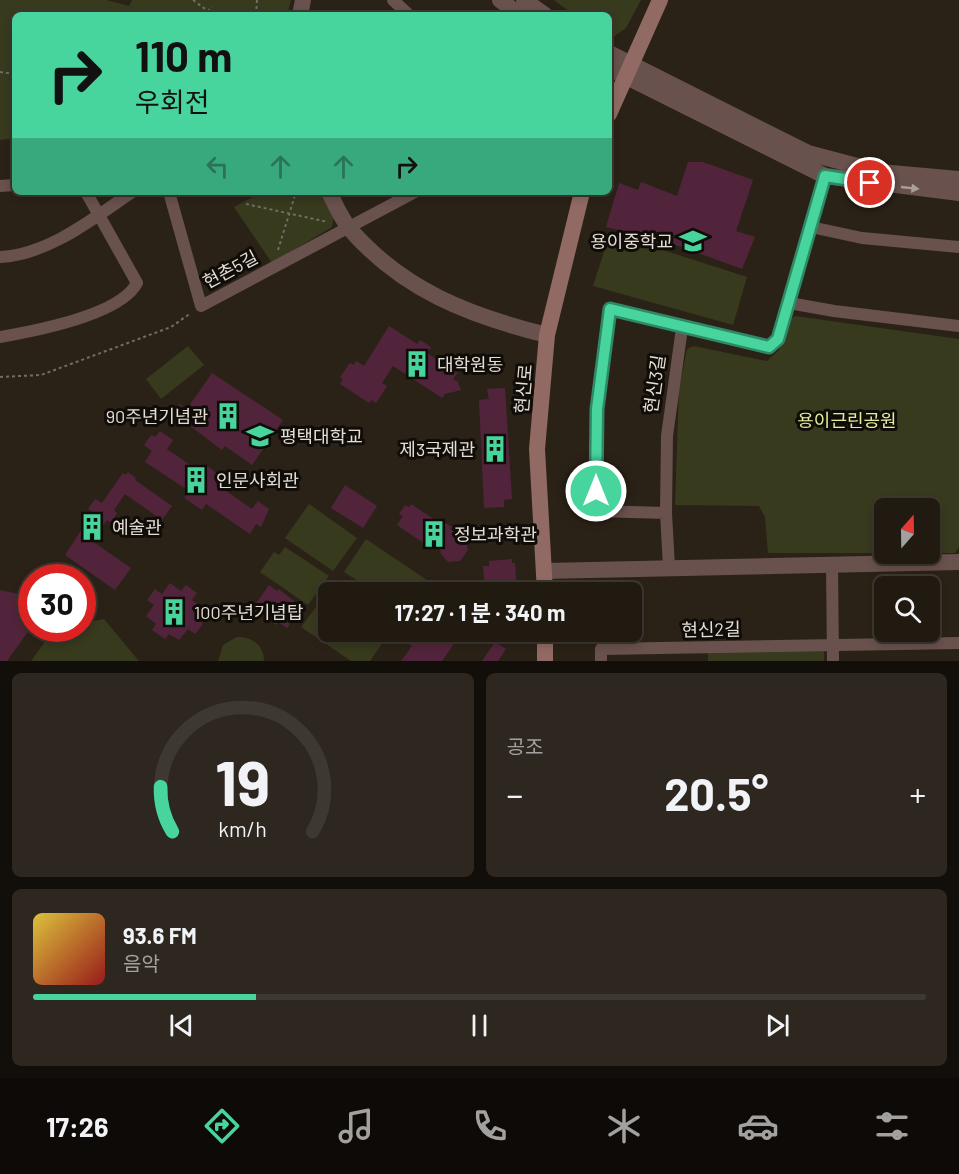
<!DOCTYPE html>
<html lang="ko">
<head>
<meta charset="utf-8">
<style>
	:root { --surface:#201a11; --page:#2d271f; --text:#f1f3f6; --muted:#a2a19f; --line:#3d3831; --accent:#47d49d }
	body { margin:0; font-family:Barlow,"Noto Sans KR",sans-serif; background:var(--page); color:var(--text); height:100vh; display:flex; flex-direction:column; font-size:22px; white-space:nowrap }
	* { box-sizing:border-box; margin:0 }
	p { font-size:20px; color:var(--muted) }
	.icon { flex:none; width:33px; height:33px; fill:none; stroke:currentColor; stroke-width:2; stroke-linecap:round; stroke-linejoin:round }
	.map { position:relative; height:661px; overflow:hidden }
	.drawer { display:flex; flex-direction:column; gap:12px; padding:12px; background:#120e09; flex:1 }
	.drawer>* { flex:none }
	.guide { position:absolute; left:12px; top:12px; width:600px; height:183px; border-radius:9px; box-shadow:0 3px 9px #0003,0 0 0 2px var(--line); background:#47d49d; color:#111; overflow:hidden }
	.needle { width:39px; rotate:20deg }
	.controls { position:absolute; left:874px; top:498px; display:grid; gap:12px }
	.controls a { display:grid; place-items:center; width:66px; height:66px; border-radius:9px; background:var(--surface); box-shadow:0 3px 9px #0003,0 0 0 2px var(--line); font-size:30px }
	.speed { position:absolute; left:18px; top:564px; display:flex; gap:12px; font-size:30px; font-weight:700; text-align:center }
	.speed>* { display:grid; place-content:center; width:78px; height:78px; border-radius:50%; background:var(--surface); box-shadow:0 3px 9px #0003,0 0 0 2px var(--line); line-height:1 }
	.speed .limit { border:9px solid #d22; background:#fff; color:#111 }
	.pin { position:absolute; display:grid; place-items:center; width:51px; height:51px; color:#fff; margin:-26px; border:3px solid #fff; border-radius:50%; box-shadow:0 2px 6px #0007 }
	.me { position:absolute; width:66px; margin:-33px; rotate:0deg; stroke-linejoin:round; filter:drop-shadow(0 0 4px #0008) }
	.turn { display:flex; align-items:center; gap:21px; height:126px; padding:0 24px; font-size:27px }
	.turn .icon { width:78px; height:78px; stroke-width:2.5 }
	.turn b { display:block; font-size:42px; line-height:51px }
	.lanes { display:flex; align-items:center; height:57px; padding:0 24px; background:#0003; justify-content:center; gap:30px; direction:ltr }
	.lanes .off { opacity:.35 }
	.big { font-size:45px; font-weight:700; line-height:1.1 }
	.drawer .widget { flex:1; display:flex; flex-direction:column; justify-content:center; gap:9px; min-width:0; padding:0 21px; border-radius:9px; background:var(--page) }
	.drawer .dial { align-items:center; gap:0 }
	.dial svg { height:156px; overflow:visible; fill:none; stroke:var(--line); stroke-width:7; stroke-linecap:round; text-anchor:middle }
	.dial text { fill:var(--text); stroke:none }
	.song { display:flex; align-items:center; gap:18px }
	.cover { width:72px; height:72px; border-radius:9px; background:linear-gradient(135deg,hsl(50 70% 55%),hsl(0 70% 35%)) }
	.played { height:6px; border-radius:3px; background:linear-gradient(90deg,var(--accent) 25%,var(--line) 25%) }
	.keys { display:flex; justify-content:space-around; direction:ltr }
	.heat { display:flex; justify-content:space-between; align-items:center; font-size:33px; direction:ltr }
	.drawer .tiles { flex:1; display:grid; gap:12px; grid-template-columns:1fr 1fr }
	.widget:last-child { grid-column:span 2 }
	.trip { position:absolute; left:318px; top:582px; width:324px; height:60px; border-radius:9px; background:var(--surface); box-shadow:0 3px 9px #0003,0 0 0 2px var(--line); font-weight:700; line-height:60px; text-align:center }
	.tabs { display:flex; height:96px; justify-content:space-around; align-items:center; background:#0d0a07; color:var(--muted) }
	.tabs .icon { width:42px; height:42px }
	.tabs .current { color:var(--accent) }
	.tabs b { font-size:27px; color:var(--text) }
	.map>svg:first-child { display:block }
	.green { fill:#373a1d }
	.building { fill:#52243b }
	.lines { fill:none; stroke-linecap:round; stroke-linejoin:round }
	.path { stroke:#746c63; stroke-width:2; stroke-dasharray:3 3; stroke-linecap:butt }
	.minor { stroke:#69514d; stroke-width:12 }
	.tertiary { stroke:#69514d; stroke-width:16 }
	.secondary { stroke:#916a63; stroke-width:16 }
	.oneway { fill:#ac9e98 }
	.route-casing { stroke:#2e8a66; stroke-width:15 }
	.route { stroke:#47d49d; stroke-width:10 }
	.labels { text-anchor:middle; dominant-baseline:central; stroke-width:6; stroke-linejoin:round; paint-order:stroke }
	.poi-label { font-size:18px; fill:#e3ddd5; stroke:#100c08; text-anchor:start }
	.street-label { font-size:18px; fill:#e3ddd5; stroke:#100c08 }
	.park-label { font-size:18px; fill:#e2ed9a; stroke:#100c08 }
</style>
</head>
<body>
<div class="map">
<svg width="959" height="661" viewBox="0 0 959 661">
	<rect width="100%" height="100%" fill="#2b2217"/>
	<path class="green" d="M0,0H106L129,6L132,0H291L287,15H15V138L0,140Z
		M554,0H641L626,28L609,40V15H574Z
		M262,192H321L334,216L332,227L272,263L234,207Z
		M610,233L747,277L733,325L593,286Z
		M795,316L959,339V547L955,553H930V508H885V553H768L765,517L759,506L675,505L679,389L687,349L694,346L767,361L779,350L787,321Z
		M188,346L204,365L161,399L146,379Z
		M309,504L357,538L333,571L285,538Z
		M366,539L427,580L418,592H375L344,572Z
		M285,547L329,576L308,605L260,572L274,552L279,555Z
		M333,584L346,592H328V632H390L370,661H351L301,627Z
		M104,619L139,661H31L54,629L82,628L83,623Z
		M237,637C252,637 264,645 264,661H218L223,645Z
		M824,647V661H708V650Z"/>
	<path class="building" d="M688,162H703L753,180L736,231L755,237L742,269L665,241L606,227L619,183L638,190L641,182L677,196Z
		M389,326L417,344L420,340L431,347L427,353L458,373L453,379L458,382L461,390L445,394L442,398L393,366L382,383L387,386L376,403L371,400L369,403L340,384L343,379L340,377L350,363L354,365L356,361L364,366Z
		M212,373L283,420L252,465L225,446L222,450L173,413L179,404L187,409Z
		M505,388L512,499L504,500V507L484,508L479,400L489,399L487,389Z
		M160,431L173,440L167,449L202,473L207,466L221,476L216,484L252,509L258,501L269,509L261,527L256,524L250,534L206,504L202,510L184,498L189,491L145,462L152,451L144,445L151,435L155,437Z
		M128,472L136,478L135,480L172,506L162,520L125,494L114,510L117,513L111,523L107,520L92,541L131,568L115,590L65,555L93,512L88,509L95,499L102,503L123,473L126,475Z
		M345,485L377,506L363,528L331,508Z
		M411,504L440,523L442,521L452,527L450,529L466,541L468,550L460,561L448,562L441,554L439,546L429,539L425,544L397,525L403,516L399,514L405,505L409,507Z
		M512,559V563H515L517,592H485L483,566H489V561Z
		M170,583L181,591L186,585L197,593L192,600L203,608L196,618L203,624L195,634L188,629L179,640L169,634L165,639L152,630L156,624L146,616L154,605L147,600L155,589L162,594Z
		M269,585L277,591L279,589L301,607L287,628L278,622L276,625L262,615L264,611L255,605Z
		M23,587L32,592V626L7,661H0V590L18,594Z
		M409,632H462L442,661H401L412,646L403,640Z
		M495,642L506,649L498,661H482Z"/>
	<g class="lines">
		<path class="path" d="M193,0L208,11L212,7
			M208,11L216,15
			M256,15L257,0
			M0,72L15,74
			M246,204L328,222
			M278,250L296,192
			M0,377L41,375L171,327L191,313"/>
		<path class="minor" d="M393,0L409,15
			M0,186L15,185
			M169,192L201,306L415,192
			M811,227L862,238L959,247
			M0,257C48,255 94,218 132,192
			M789,303L834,311L959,326
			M0,337C35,331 120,315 137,283L86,192
			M666,513L596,511L597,409L610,309L769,347L778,339L825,176
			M832,564L833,661
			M669,567L666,513L667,436L682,328
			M601,661V649L959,643"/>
		<path class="tertiary" d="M500,0L520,15
			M524,0L545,15
			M300,15L303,0
			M609,53L808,153L880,172L959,179
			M609,68L825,176L959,193
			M329,192C335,204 341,218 349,228C402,290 470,316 547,335
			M545,571L959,562"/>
		<path class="secondary" d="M609,114L660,0
			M545,592L537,449L547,335L582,192
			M545,661V632"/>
	</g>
	<defs><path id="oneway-solid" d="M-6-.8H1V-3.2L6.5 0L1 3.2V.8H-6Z" transform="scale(1.5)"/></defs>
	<use class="oneway" href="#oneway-solid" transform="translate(910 188) rotate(6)"/>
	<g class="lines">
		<defs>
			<path id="route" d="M596,491L597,409L610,309L769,347L778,339L825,176L870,183"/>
		</defs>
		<use href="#route" class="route-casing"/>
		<use href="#route" class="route"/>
	</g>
	<defs>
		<symbol id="school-bare" viewBox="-9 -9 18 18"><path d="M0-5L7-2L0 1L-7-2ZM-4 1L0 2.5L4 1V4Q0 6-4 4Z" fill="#47d49d" stroke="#100c08" stroke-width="2.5" paint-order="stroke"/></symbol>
		<symbol id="building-bare" viewBox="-9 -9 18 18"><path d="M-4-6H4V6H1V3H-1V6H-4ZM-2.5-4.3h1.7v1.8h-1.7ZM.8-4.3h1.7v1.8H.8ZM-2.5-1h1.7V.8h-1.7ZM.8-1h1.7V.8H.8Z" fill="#47d49d" stroke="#100c08" stroke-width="2.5" paint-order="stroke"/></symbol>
		<symbol id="university-bare" viewBox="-9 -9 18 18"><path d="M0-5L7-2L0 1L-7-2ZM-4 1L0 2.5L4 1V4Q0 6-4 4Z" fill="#47d49d" stroke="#100c08" stroke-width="2.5" paint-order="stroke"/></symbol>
	</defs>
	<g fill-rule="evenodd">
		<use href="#school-bare" x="674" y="222" width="38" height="38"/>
		<use href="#building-bare" x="398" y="345" width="38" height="38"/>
		<use href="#building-bare" x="209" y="397" width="38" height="38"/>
		<use href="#university-bare" x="241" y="417" width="38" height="38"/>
		<use href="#building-bare" x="476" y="430" width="38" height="38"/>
		<use href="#building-bare" x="177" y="461" width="38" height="38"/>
		<use href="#building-bare" x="73" y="508" width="38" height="38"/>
		<use href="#building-bare" x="415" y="515" width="38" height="38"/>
		<use href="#building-bare" x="155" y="593" width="38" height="38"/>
	</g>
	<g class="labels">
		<g class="poi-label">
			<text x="673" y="241" text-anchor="end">용이중학교</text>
			<text x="437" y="364">대학원동</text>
			<text x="208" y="416" text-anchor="end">90주년기념관</text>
			<text x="280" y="436">평택대학교</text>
			<text x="475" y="449" text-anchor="end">제3국제관</text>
			<text x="216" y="480">인문사회관</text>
			<text x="112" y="527">예술관</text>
			<text x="454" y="534">정보과학관</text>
			<text x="194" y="612">100주년기념탑</text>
		</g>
		<g class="street-label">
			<text transform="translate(230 269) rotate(-28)">현촌5길</text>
			<text transform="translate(654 384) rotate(-82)">현신3길</text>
			<text transform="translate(523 389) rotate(-85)">현신로</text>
			<text transform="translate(711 629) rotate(-1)">현신2길</text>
		</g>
		<g class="park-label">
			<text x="847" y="420">용이근린공원</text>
		</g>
	</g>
</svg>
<div class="controls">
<a><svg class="needle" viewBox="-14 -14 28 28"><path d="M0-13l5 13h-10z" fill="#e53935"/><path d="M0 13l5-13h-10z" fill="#a2a19f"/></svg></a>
<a><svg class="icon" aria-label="search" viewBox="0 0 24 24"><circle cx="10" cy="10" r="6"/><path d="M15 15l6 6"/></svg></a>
</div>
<div class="speed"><div class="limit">30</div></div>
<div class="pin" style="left:870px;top:183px;background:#d93025"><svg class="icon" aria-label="arrive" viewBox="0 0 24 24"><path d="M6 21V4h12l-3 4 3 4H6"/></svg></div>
<svg class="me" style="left:596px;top:491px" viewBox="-20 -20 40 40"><circle r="17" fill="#47d49d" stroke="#fff" stroke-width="3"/><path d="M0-11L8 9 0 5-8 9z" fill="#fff"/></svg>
<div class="trip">17:27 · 1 분 · 340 m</div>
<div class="guide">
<div class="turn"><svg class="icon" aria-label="right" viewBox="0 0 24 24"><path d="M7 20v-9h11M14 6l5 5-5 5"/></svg><div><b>110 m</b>우회전</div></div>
<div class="lanes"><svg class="icon off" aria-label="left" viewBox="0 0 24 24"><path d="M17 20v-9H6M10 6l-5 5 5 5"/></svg><svg class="icon off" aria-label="ahead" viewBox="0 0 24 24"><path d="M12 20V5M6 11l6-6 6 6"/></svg><svg class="icon off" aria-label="ahead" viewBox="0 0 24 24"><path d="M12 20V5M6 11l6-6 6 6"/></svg><svg class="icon" aria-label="right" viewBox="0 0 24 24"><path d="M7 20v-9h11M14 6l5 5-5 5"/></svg></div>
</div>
</div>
<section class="drawer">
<div class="tiles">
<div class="widget dial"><svg viewBox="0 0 100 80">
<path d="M14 69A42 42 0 1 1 86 69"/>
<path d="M14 69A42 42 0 0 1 8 46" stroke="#47d49d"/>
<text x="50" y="56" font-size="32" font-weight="700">19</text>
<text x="50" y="72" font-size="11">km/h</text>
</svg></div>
<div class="widget"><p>공조</p>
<div class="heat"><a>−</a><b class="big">20.5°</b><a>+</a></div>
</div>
<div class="widget">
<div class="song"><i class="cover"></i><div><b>93.6 FM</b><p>음악</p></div></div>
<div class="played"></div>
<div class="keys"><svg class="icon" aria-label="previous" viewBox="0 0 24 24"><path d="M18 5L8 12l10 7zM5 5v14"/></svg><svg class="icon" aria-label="pause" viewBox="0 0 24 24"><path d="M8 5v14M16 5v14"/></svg><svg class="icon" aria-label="next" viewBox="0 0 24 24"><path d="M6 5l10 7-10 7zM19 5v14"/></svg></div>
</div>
</div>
</section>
<nav class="tabs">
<b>17:26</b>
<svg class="icon current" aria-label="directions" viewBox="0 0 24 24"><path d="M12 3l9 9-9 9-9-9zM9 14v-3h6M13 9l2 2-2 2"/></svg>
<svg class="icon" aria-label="music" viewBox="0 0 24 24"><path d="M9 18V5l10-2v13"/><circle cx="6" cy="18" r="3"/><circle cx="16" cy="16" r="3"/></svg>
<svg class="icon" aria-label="phone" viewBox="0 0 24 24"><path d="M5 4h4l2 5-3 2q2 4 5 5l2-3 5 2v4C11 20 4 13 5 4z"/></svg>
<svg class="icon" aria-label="climate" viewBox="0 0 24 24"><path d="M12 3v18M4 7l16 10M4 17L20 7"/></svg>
<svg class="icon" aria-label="car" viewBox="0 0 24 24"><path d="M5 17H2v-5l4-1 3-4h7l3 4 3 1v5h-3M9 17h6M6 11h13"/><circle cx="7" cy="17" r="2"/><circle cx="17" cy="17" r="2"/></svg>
<svg class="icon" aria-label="filters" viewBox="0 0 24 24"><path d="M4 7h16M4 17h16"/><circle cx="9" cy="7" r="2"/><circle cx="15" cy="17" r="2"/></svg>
</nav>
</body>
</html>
